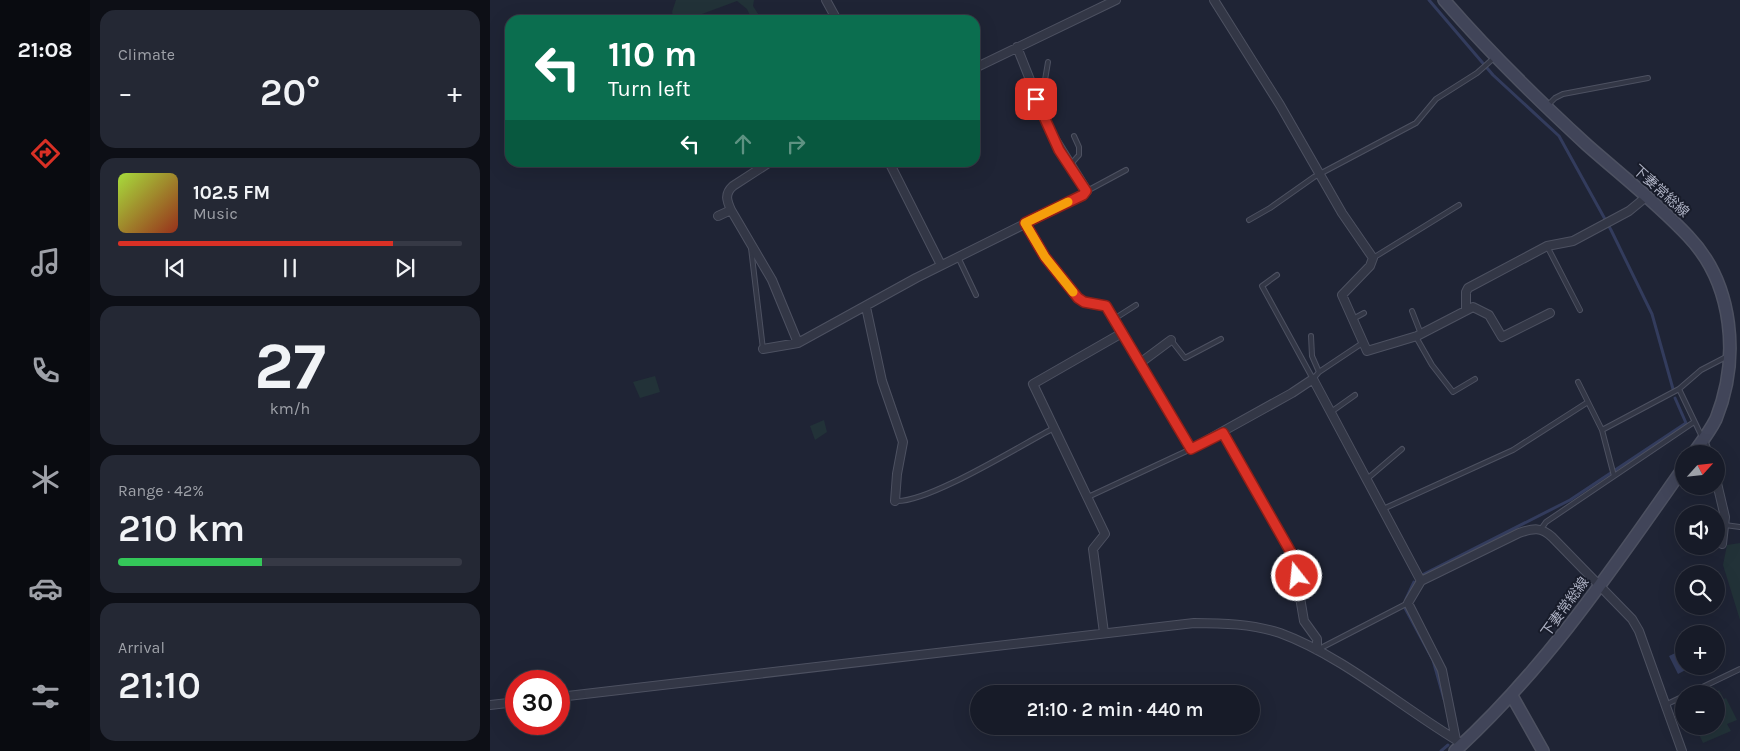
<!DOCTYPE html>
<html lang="en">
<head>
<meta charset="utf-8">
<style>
	:root { --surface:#171b28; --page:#242834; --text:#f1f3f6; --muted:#9ea1a8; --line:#363945; --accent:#d93025 }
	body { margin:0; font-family:Karla,"Noto Sans JP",sans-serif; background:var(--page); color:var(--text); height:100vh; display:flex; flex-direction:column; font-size:19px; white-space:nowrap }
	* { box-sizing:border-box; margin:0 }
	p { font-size:16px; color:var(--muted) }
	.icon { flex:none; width:28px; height:28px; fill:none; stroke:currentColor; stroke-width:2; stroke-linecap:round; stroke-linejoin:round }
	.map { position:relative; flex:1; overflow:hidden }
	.sheet { display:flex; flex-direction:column; gap:10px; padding:10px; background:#0d0f16; width:400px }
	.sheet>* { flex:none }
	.banner { position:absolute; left:15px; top:15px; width:475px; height:152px; border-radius:15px; box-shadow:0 5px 20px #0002,0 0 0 1px var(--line); background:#0b6e4f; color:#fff; overflow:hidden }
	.needle { width:32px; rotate:63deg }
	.controls { position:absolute; left:1185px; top:445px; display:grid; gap:10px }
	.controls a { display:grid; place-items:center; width:50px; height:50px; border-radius:50%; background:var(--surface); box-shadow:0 5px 20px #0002,0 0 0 1px var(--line); font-size:25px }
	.speed { position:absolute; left:15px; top:670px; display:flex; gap:10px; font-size:25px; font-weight:700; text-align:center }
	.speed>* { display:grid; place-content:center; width:65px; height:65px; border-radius:50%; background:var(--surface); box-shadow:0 5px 20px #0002,0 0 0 1px var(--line); line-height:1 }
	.speed .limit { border:8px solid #d22; background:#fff; color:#111 }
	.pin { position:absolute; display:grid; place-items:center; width:42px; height:42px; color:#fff; margin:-21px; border-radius:10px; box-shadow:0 2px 8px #0006 }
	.me { position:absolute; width:55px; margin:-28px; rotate:344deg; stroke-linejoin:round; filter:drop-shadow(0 0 4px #0008) }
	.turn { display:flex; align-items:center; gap:18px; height:105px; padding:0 20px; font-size:22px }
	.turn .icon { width:65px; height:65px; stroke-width:2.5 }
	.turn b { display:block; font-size:35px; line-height:42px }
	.lanes { display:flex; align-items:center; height:48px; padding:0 20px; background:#0003; justify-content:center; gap:25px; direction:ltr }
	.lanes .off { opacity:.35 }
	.big { font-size:38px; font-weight:600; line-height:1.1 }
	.sheet .tile { flex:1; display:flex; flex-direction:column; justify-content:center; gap:8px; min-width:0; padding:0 18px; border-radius:15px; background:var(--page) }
	.sheet .dial { align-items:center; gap:0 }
	.dial b { font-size:65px; line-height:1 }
	.song { display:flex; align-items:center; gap:15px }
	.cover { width:60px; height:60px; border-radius:8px; background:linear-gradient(135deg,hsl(80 70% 55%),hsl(10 70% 35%)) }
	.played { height:5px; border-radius:2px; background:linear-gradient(90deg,var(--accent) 80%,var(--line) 80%) }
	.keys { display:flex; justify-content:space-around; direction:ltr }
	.heat { display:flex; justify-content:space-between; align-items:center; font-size:28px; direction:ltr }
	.charge { height:8px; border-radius:4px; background:linear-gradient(90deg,#34c759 42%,var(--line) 0) }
	.trip { position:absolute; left:480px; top:685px; width:290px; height:50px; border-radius:25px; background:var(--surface); box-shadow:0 5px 20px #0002,0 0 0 1px var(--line); font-weight:600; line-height:50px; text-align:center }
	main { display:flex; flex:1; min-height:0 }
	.menu { display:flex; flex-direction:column; width:90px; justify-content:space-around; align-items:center; background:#090b10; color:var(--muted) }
	.menu .icon { width:35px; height:35px }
	.menu .current { color:var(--accent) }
	.menu b { font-size:22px; color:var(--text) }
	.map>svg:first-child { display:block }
	.green { fill:#223238 }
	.water { fill:#333c5d }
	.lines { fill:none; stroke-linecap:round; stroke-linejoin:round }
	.stream { stroke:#333c5d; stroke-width:3 }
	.lane-casing { stroke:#4d5161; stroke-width:6 }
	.street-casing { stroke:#4d5161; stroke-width:10 }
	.secondary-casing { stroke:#4d5161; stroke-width:14 }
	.lane { stroke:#333746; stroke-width:4 }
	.street { stroke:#333746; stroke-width:8 }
	.secondary { stroke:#414559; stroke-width:11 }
	.route-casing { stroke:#8d1f18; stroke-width:12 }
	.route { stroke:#d93025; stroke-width:9 }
	.slow { stroke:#f59e0b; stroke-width:9 }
	.labels { text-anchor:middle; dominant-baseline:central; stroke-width:4; stroke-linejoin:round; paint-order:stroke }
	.street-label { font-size:14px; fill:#adb1c3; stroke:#181c2a }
</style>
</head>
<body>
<main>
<nav class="menu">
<b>21:08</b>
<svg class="icon current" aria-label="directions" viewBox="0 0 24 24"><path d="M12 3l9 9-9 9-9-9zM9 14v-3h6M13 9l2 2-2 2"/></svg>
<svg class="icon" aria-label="music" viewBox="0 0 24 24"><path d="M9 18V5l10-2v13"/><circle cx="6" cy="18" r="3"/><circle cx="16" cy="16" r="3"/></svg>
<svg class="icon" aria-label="phone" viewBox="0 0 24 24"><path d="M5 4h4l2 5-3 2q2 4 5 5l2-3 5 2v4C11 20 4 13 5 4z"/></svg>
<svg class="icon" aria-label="climate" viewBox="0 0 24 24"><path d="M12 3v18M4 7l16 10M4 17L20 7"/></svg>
<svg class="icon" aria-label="car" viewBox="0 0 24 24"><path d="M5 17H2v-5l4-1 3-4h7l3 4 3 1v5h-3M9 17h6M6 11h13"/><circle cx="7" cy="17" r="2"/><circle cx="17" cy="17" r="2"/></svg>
<svg class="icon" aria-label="filters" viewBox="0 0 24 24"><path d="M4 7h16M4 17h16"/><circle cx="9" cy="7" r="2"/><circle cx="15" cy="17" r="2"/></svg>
</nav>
<section class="sheet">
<div class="tile"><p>Climate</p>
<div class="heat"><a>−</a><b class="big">20°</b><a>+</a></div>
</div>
<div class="tile">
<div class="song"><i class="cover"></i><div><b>102.5 FM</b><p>Music</p></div></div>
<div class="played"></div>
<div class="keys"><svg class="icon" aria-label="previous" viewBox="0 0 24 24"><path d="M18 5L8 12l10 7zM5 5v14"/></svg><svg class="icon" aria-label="pause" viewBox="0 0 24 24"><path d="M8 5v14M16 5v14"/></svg><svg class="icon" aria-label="next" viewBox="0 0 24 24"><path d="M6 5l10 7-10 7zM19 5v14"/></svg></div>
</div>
<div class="tile dial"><b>27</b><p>km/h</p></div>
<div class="tile"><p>Range · 42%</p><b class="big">210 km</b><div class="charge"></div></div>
<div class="tile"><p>Arrival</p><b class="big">21:10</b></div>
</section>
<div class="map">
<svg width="1250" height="751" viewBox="0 0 1250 751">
	<rect width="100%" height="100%" fill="#1f2435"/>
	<path class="green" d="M186,0H264L263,6L272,20H262L257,9L247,1L212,14L214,20H184L182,12Z
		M165,376L170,392L150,398L143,382Z
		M334,420L337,432L325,440L320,426Z
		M1250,543V620L1233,565L1237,545Z
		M1224,687L1226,692L1229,690L1234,699L1236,698L1247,720L1237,724L1241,731L1213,743L1205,726H1226V694H1212Z"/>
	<path class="water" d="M1194,649V666H1203L1188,674L1179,656Z"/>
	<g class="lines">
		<path class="stream" d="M939,0L1003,75L1069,136L1121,230L1162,314L1183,389
			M932,575L1080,500L1196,423L1185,398
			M916,599L924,582
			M915,608L943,660L954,699
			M951,751L958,745"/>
		<defs>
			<path id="lane" d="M543,88L555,80L558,62
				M485,95L486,97
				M1058,105L1065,98L1073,94L1158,78
				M581,164L589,155V147L584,136
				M597,191L636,170
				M759,220L780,208L824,177L926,123L946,99L987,73L1005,57
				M1057,246L1090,310
				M261,248L273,349
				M468,257L486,295
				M883,258L969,205
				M787,275L772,286L823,379L829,372L874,342
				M922,311L931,334
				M624,319L646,305
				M863,319L874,313
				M821,336L822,356L829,372
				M926,337L942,365L963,392L985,379
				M681,340L695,358L731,339
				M1088,382L1098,402
				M841,412L865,395
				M1112,430L1189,389
				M1212,437L1189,389L1211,370L1236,357
				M877,479L912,449
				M598,497L701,449
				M405,501C437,504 531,445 564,428
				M893,509L1023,450L1098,402L1112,430L1124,476
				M1235,525L1250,527
				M1051,529L1056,522L1204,422
				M827,650L918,603
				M1198,694L1250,669
				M1175,705L1194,696"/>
			<path id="street" d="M336,0L347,20
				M724,0L790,105L852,213L883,258L880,266L852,295L877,351L927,336L983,307L999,315L1012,337L1060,313
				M485,68L626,0
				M280,162L243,186C234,194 237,201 241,210L282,280L308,343
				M399,162L451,265
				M228,216L241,210
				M535,223L555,257L588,298L594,302L616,306L701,449L802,393L823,379L931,581
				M376,307L392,381L413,442L407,474L405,501
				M976,310V292L978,288L1057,246L1083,241L1139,211L1156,197
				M273,349L308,343L426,278L593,195L597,191L561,133L527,47
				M650,363L681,340
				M733,433L803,556L814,621L827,639V650
				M1213,440L1218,454
				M1226,479L1235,517L1232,544
				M614,633L603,549L615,534L543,384L632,333
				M69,697L704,623C732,623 763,624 790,633C853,656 915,710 973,744
				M0,705L26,702
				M966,740L952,670L918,603L931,581L1029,533C1044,528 1051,527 1062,537L1142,619L1149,631L1192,751"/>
			<path id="secondary" d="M954,0C998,51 1047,99 1097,145C1131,175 1167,203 1198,236C1244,284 1250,359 1226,419C1220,431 1211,443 1203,454
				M1022,696L1053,751
				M965,751C1056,668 1123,568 1194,467"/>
		</defs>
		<use href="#lane" class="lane-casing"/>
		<use href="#street" class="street-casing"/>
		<use href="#secondary" class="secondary-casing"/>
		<use href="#lane" class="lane"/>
		<use href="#street" class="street"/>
		<use href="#secondary" class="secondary"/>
	</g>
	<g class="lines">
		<defs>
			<path id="route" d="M546,99L569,150L596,191L593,195L535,223L555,257L588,298L594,302L616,306L701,449L733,433L803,556L807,576"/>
		</defs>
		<use href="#route" class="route-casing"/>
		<use href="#route" class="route"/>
		<path class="slow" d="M578,202L535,223L555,257L583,292"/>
	</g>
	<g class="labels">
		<g class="street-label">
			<text transform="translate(1171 191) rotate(42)">下妻常総線</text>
			<text transform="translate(1075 607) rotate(-54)">下妻常総線</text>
		</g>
	</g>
</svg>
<div class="controls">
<a><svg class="needle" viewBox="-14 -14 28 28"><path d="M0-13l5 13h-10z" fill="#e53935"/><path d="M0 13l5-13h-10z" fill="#9ea1a8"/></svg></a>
<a><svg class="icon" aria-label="sound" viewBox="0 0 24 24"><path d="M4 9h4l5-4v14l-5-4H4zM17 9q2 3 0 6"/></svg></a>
<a><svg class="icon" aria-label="search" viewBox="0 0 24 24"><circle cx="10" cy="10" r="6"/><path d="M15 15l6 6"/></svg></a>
<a>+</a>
<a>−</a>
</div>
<div class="speed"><div class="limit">30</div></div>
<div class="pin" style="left:546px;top:99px;background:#d93025"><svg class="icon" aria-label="arrive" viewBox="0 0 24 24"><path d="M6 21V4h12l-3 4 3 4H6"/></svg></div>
<svg class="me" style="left:807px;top:576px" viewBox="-20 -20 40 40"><circle r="17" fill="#d93025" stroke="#fff" stroke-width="3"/><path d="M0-11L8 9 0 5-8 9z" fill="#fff"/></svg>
<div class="trip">21:10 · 2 min · 440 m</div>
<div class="banner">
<div class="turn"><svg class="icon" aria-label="left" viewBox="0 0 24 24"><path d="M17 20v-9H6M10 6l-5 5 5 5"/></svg><div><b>110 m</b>Turn left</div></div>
<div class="lanes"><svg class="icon" aria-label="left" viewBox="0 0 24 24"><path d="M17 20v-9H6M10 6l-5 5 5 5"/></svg><svg class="icon off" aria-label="ahead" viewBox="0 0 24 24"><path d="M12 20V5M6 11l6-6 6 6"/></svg><svg class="icon off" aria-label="right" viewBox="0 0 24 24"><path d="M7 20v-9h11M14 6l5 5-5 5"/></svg></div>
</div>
</div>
</main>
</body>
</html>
